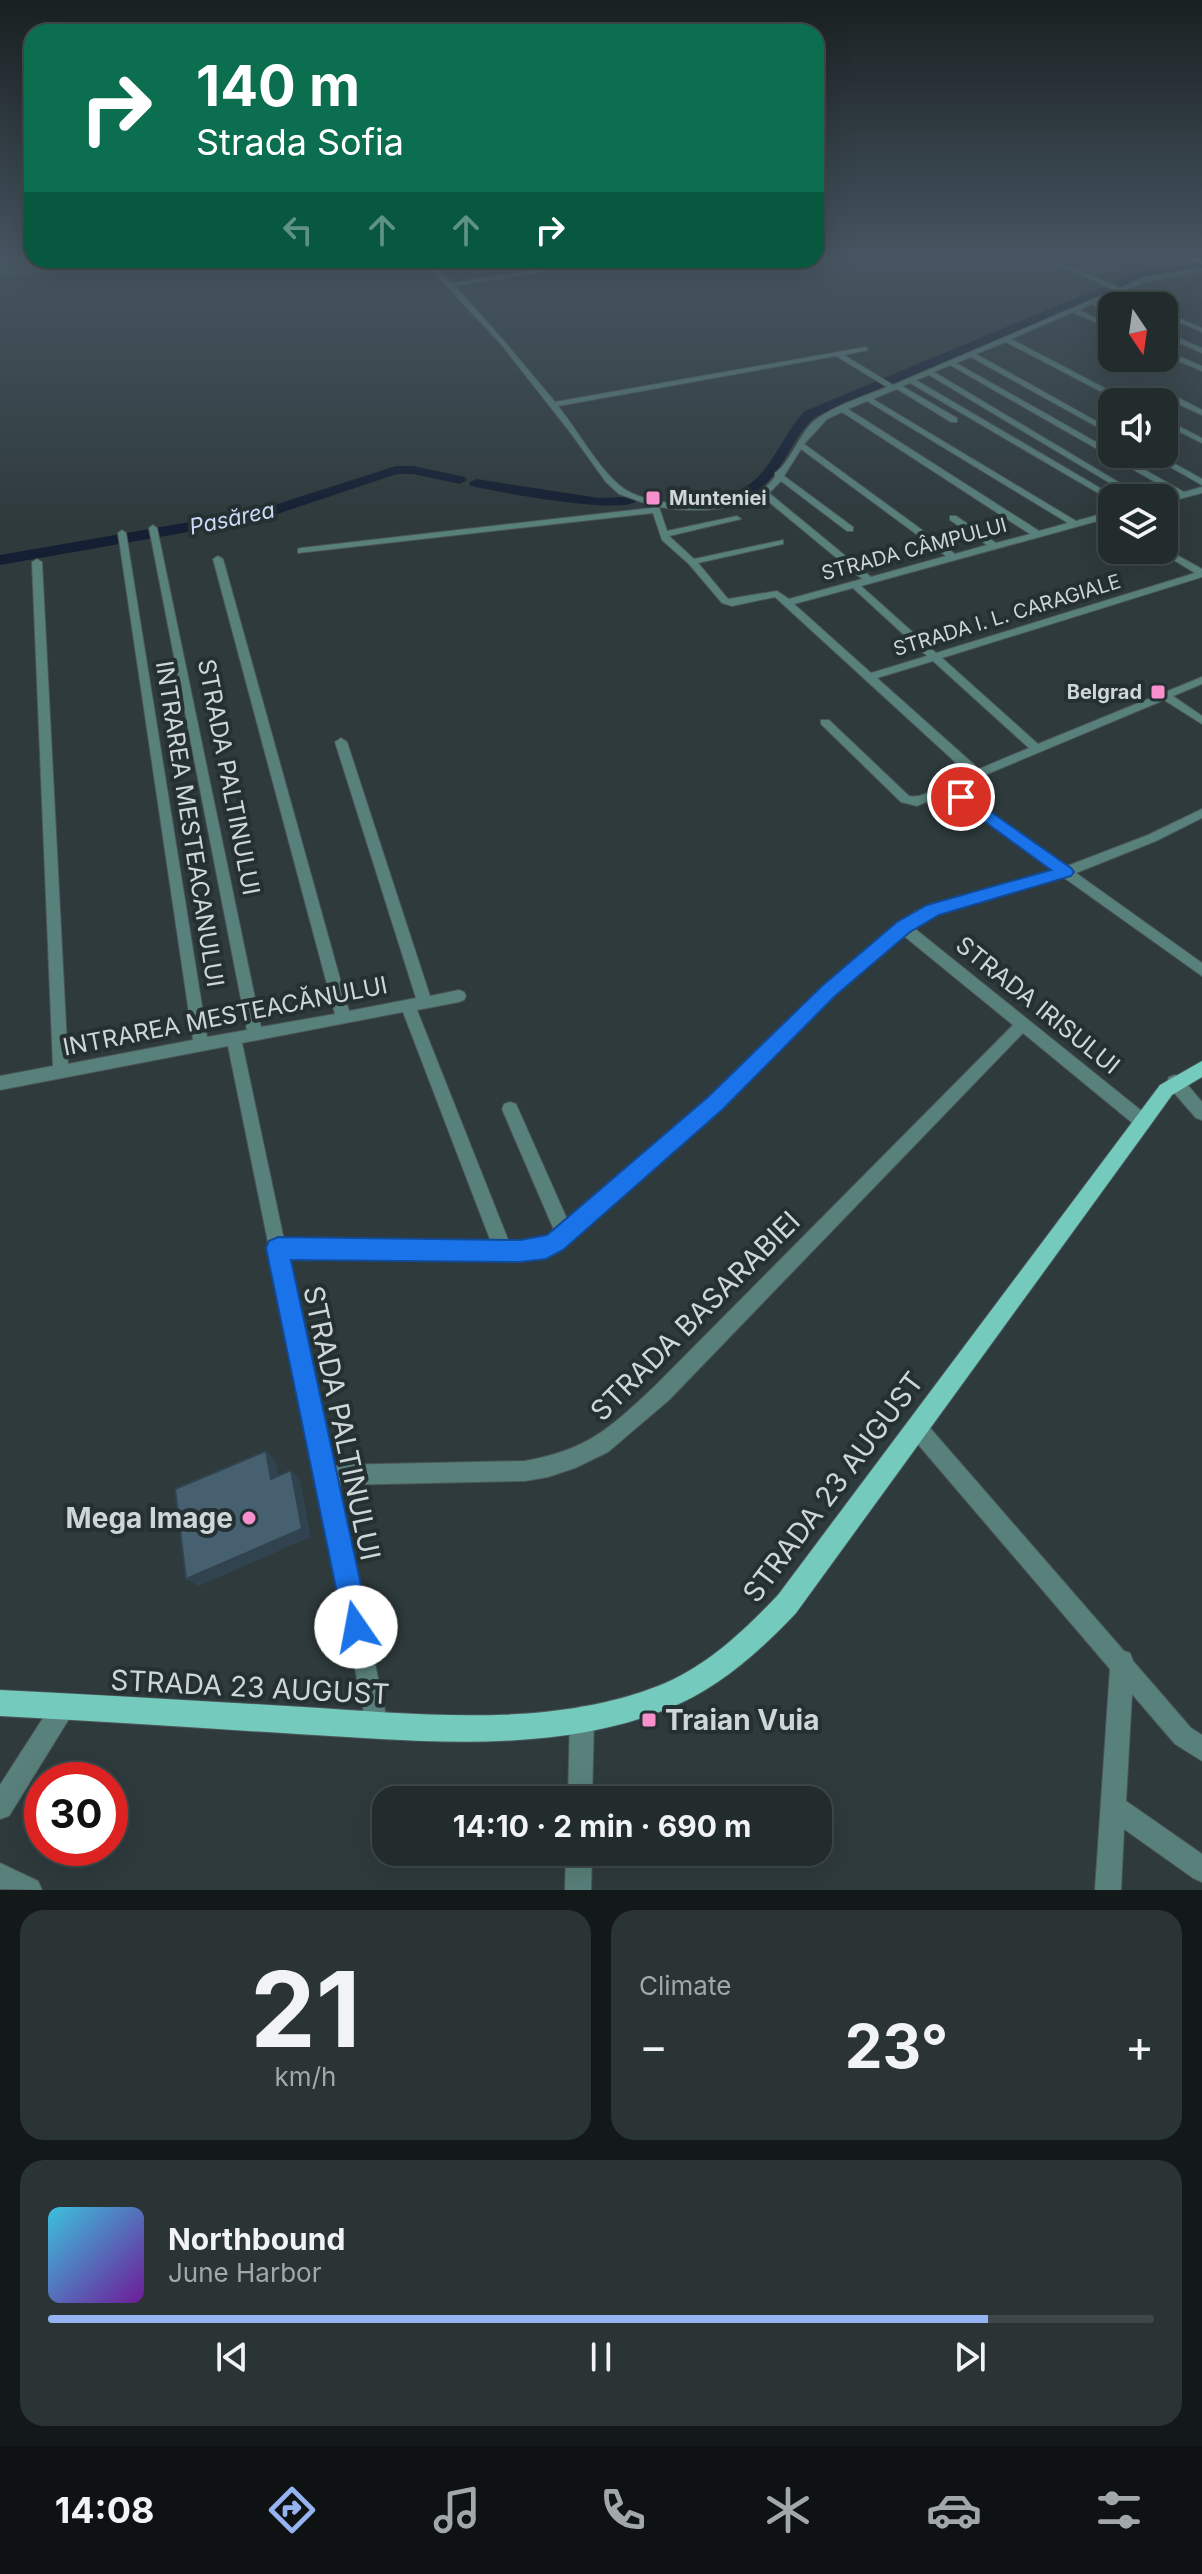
<!DOCTYPE html>
<html lang="en">
<head>
<meta charset="utf-8">
<style>
	:root { --surface:#222c2d; --page:#2a3435; --text:#f1f3f6; --muted:#a2a7aa; --line:#3f4849; --accent:#95b2f1 }
	body { margin:0; font-family:Inter,sans-serif; background:var(--page); color:var(--text); height:100vh; display:flex; flex-direction:column; font-size:30px; white-space:nowrap }
	* { box-sizing:border-box; margin:0 }
	p { font-size:26px; color:var(--muted) }
	.icon { flex:none; width:44px; height:44px; fill:none; stroke:currentColor; stroke-width:2; stroke-linecap:round; stroke-linejoin:round }
	.map { position:relative; height:1890px; overflow:hidden }
	.sheet { display:flex; flex-direction:column; gap:20px; padding:20px; background:#131819; flex:1 }
	.sheet>* { flex:none }
	.top-card { position:absolute; left:24px; top:24px; width:800px; height:244px; border-radius:24px; box-shadow:0 8px 32px #0002,0 0 0 2px var(--line); background:#0b6e4f; color:#fff; overflow:hidden }
	.needle { width:52px; rotate:167deg }
	.buttons { position:absolute; left:1098px; top:292px; display:grid; gap:16px }
	.buttons a { display:grid; place-items:center; width:80px; height:80px; border-radius:16px; background:var(--surface); box-shadow:0 8px 32px #0002,0 0 0 2px var(--line); font-size:40px }
	.speed { position:absolute; left:24px; top:1762px; display:flex; gap:16px; font-size:40px; font-weight:700; text-align:center }
	.speed>* { display:grid; place-content:center; width:104px; height:104px; border-radius:50%; background:var(--surface); box-shadow:0 8px 32px #0002,0 0 0 2px var(--line); line-height:1 }
	.speed .limit { border:12px solid #d22; background:#fff; color:#111 }
	.pin { position:absolute; display:grid; place-items:center; width:68px; height:68px; color:#fff; margin:-34px; border:4px solid #fff; border-radius:50%; box-shadow:0 2px 8px #0007 }
	.me { position:absolute; width:88px; margin:-44px; rotate:348deg; stroke-linejoin:round; filter:drop-shadow(0 0 6px #0008) }
	.turn { display:flex; align-items:center; gap:28px; height:168px; padding:0 40px; font-size:36px }
	.turn .icon { width:104px; height:104px; stroke-width:2.5 }
	.turn b { display:block; font-size:56px; line-height:68px }
	.lanes { display:flex; align-items:center; height:76px; padding:0 40px; background:#0003; justify-content:center; gap:40px; direction:ltr }
	.lanes .off { opacity:.35 }
	.big { font-size:60px; font-weight:700; line-height:1.1 }
	.sheet .widget { flex:1; display:flex; flex-direction:column; justify-content:center; gap:12px; min-width:0; padding:0 28px; border-radius:24px; background:var(--page) }
	.sheet .dial { align-items:center; gap:0 }
	.dial b { font-size:104px; line-height:1 }
	.song { display:flex; align-items:center; gap:24px }
	.cover { width:96px; height:96px; border-radius:12px; background:linear-gradient(135deg,hsl(190 70% 55%),hsl(280 70% 35%)) }
	.played { height:8px; border-radius:4px; background:linear-gradient(90deg,var(--accent) 85%,var(--line) 85%) }
	.keys { display:flex; justify-content:space-around; direction:ltr }
	.heat { display:flex; justify-content:space-between; align-items:center; font-size:44px; direction:ltr }
	.sheet .tiles { flex:1; display:grid; gap:20px; grid-template-columns:1fr 1fr }
	.widget:last-child { grid-column:span 2 }
	.trip { position:absolute; left:372px; top:1786px; width:460px; height:80px; border-radius:24px; background:var(--surface); box-shadow:0 8px 32px #0002,0 0 0 2px var(--line); font-weight:700; line-height:80px; text-align:center }
	.tabs { display:flex; height:128px; justify-content:space-around; align-items:center; background:#0e1212; color:var(--muted) }
	.tabs .icon { width:56px; height:56px }
	.tabs .on { color:var(--accent) }
	.tabs b { font-size:36px; color:var(--text) }
	.map>svg:first-child { display:block }
	.green { fill:#42564a }
	.lines { fill:none; stroke-linecap:round; stroke-linejoin:round }
	.river { fill:#151f33; fill-rule:evenodd }
	.minor-casing { stroke:#4b5658; stroke-width:2 }
	.major-casing { stroke:#4b5658; stroke-width:2 }
	.minor { fill:#59817b; fill-rule:evenodd }
	.major { fill:#74cabd; fill-rule:evenodd }
	.shaded-wall { fill:#31434e }
	.building { fill:#466070; stroke:#31434e; stroke-width:2 }
	.route { fill:#1a73e8; stroke:#114b97; stroke-width:2 }
	.poi-dot { fill:#f790cd; stroke:#243032; stroke-width:3 }
	.labels { text-anchor:middle; dominant-baseline:central; stroke-width:8; stroke-linejoin:round; paint-order:stroke }
	.far-poi-label { font-size:20px; font-weight:bold; fill:#ced6d7; stroke:#243032; text-anchor:start }
	.far-street-label { font-size:20px; fill:#ced6d7; stroke:#243032 }
	.far-water-label { font-size:22px; font-style:italic; fill:#cbdaf7; stroke:#243032 }
	.street-label { font-size:24px; fill:#ced6d7; stroke:#243032 }
	.near-street-label { font-size:28px; fill:#ced6d7; stroke:#243032 }
	.near-poi-label { font-size:28px; font-weight:bold; fill:#ced6d7; stroke:#243032; text-anchor:end }
</style>
</head>
<body>
<div class="map">
<svg width="1202" height="1890" viewBox="0 0 1202 1890">
	<rect width="100%" height="100%" fill="#2e3a3c"/>
	<path class="green" d="M0,257H32V260H173V263L0,278Z"/>
	<g class="lines">
		<path class="river" d="M1202,263V269L1142,278L815,417C800,430 792,447 782,463C754,508 723,502 676,503L669,499L676,495C694,494 714,496 732,492C768,485 781,434 805,411L1136,273Z
			M396,466H413L465,477L467,480L460,484L413,474H397L262,519L0,565V555L259,510Z
			M476,479L599,498L630,497L637,501C620,515 498,492 471,486L469,483Z"/>
		<defs>
			<path id="minor" d="M1041,257H1049L1120,288L1146,277L1202,268V272L1147,281L1118,293L1149,306H1140L1113,295L1097,302L1112,309V313L1092,304L1079,310L1112,326V330L1073,312L1011,339L1131,402H1121L1006,342L976,354L1112,430V435L971,357L956,363L1112,451V454H1117L1184,492L1202,487V493L1164,503V498H1162L1176,494L950,365L934,372L1145,498H1135L929,375L916,380L1117,498L1110,500L910,383L902,386L957,418V422H951L897,389L873,399L1076,521L1112,511V517L861,586L936,653L1195,573L1157,550H1164V548L1202,569V577L942,658L1038,744L1202,677V684L1173,696L1202,716V724L1164,700L985,775L988,782L986,785L969,797L1067,866L1148,835L1202,809V818L1156,841L1076,873L1202,963V976L1063,877L925,919L914,928L1148,1116L1150,1121L1148,1126L1142,1128L1136,1126L1023,1033L669,1400L608,1452L575,1468L548,1477L525,1481L337,1485L388,1725L384,1733L376,1737L368,1733L228,1046L0,1090V1076L53,1066L32,562L37,559L42,562L68,1064L193,1040L118,533L122,530L126,533L207,1037L247,1030L149,528L153,525L157,528L261,1027L335,1014L213,559L218,556L223,559L349,1011L416,998L335,742L341,738L347,742L430,996L459,990L464,992L466,996L464,1000L459,1002L417,1010L509,1242L542,1240L554,1230L502,1109L504,1104L510,1102L516,1104L567,1219L710,1098L824,987L915,911L1054,871L951,796L942,795L917,806L901,802L821,724V720H829L909,796C928,800 936,779 961,791L976,781L775,597L732,606L722,603L689,564L662,540L653,513L298,553V549L301,548L651,508L650,505L619,494L606,482L570,432L500,343L422,260H428L452,283L604,260H618L455,286L504,341L555,402L866,347L868,350L844,355L893,385L1115,290ZM836,356L887,387C866,396 829,407 812,423C798,437 789,464 775,473V477C770,483 764,490 757,494C725,510 646,509 619,485C596,465 578,431 558,406ZM867,401L1068,523L1039,531L848,409ZM842,412L1030,534L996,543L956,516H950V520L987,545L955,554L804,444L827,419ZM801,449L946,556L871,577L769,493L781,481L847,531H853V527L784,476ZM763,497L862,579L789,599L777,591L728,599L698,563L783,544V540L694,559L669,536L741,519L737,516L667,531L659,507C693,512 731,511 763,497ZM853,588L927,656L871,673L794,604ZM933,661L1029,748L979,769L877,678ZM904,936L1013,1025L655,1386C610,1428 588,1450 525,1461L332,1465L288,1257L520,1259L552,1254L722,1108L834,995ZM403,1012L491,1242L284,1240L242,1043Z
				M1164,312L1202,328V332L1164,316Z
				M1164,332L1202,348V353L1164,336Z
				M1164,350L1202,366V371L1164,355Z
				M1161,392H1167L1202,410V415L1161,396Z
				M1164,419L1202,438V443L1164,424Z
				M1147,454H1157L1202,479V485Z
				M1175,1075L1181,1077L1202,1102V1120L1196,1118L1169,1087L1167,1082L1169,1077Z
				M917,1418L924,1421L1124,1651L1130,1653L1133,1661L1191,1728L1202,1735V1761L1175,1744L1132,1694L1126,1801L1202,1854V1882L1193,1878L1124,1829L1121,1890H1095L1110,1669L910,1435L907,1428L910,1421Z
				M64,1694L72,1698L76,1706L72,1714L9,1816L0,1819V1785L56,1698Z
				M582,1706L590,1710L594,1718L592,1800H568L570,1718L574,1710Z
				M566,1852H592L591,1890H565Z
				M0,1863L38,1881L42,1890L0,1889Z"/>
			<path id="major" d="M1184,257L1202,260V264L1185,258Z
				M1202,1061V1077L1172,1095L1149,1127L796,1613C758,1653 717,1690 665,1710C549,1755 419,1741 298,1734C198,1728 99,1721 0,1716V1690C101,1695 202,1701 303,1707C418,1714 548,1729 658,1686C705,1668 744,1631 778,1595L1160,1085Z"/>
		</defs>
		<use href="#minor" class="minor-casing"/>
		<use href="#major" class="major-casing"/>
		<use href="#minor" class="minor"/>
		<use href="#major" class="major"/>
	</g>
	<path class="shaded-wall" d="M266,1451L276,1462L280,1488L271,1479Z
		M291,1470L300,1480L311,1537L199,1586L186,1579Z"/>
	<path class="building" d="M266,1451L271,1479L291,1470L302,1529L186,1579L175,1489Z"/>
	<linearGradient id="sky" x2="0" y2="1"><stop stop-color="#192021"/><stop offset="0.49" stop-color="#465561"/><stop offset="1" stop-color="#465561" stop-opacity="0"/></linearGradient>
	<rect width="1202" height="522" fill="url(#sky)"/>
	<path class="route" d="M961,791L1071,868L1074,872L1071,876L939,915L910,932L835,996L723,1109L563,1250L546,1259L520,1262L291,1260L370,1627L366,1637L356,1641L346,1637L266,1248L269,1241L278,1237L520,1240L547,1235L708,1097L822,986L897,922L927,905L1051,870L955,800L953,797Z"/>
	<g class="poi-dot">
		<rect x="645" y="490" width="16" height="16" rx="4"/>
		<rect x="1150" y="684" width="16" height="16" rx="4"/>
		<circle cx="249" cy="1518" r="8"/>
		<rect x="641" y="1712" width="16" height="16" rx="4"/>
	</g>
	<g class="labels">
		<g class="far-poi-label">
			<text x="669" y="498">Munteniei</text>
			<text x="1142" y="692" text-anchor="end">Belgrad</text>
		</g>
		<g class="far-street-label">
			<text transform="translate(914 549) rotate(-15)">STRADA CÂMPULUI</text>
			<text transform="translate(1007 615) rotate(-17)">STRADA I. L. CARAGIALE</text>
		</g>
		<g class="far-water-label">
			<text transform="translate(232 518) rotate(-12)">Pasărea</text>
		</g>
		<g class="street-label">
			<text transform="translate(229 777) rotate(79)">STRADA PALTINULUI</text>
			<text transform="translate(190 824) rotate(81)">INTRAREA MESTEACANULUI</text>
			<text transform="translate(1038 1005) rotate(39)">STRADA IRISULUI</text>
			<text transform="translate(225 1016) rotate(-11)">INTRAREA MESTEACĂNULUI</text>
		</g>
		<g class="near-street-label">
			<text transform="translate(695 1316) rotate(-45)">STRADA BASARABIEI</text>
			<text transform="translate(342 1423) rotate(78)">STRADA PALTINULUI</text>
			<text transform="translate(833 1487) rotate(-53)">STRADA 23 AUGUST</text>
			<text transform="translate(250 1687) rotate(3)">STRADA 23 AUGUST</text>
		</g>
		<g class="near-poi-label">
			<text x="233" y="1518">Mega Image</text>
			<text x="665" y="1720" text-anchor="start">Traian Vuia</text>
		</g>
	</g>
</svg>
<div class="buttons">
<a><svg class="needle" viewBox="-14 -14 28 28"><path d="M0-13l5 13h-10z" fill="#e53935"/><path d="M0 13l5-13h-10z" fill="#a2a7aa"/></svg></a>
<a><svg class="icon" aria-label="sound" viewBox="0 0 24 24"><path d="M4 9h4l5-4v14l-5-4H4zM17 9q2 3 0 6"/></svg></a>
<a><svg class="icon" aria-label="layers" viewBox="0 0 24 24"><path d="M12 4l9 5-9 5-9-5zM3 14l9 5 9-5"/></svg></a>
</div>
<div class="speed"><div class="limit">30</div></div>
<div class="pin" style="left:961px;top:797px;background:#d93025"><svg class="icon" aria-label="arrive" viewBox="0 0 24 24"><path d="M6 21V4h12l-3 4 3 4H6"/></svg></div>
<svg class="me" style="left:356px;top:1627px" viewBox="-20 -20 40 40"><circle r="19" fill="#fff"/><path d="M0-13L10 11 0 6-10 11z" fill="#1a73e8"/></svg>
<div class="trip">14:10 · 2 min · 690 m</div>
<div class="top-card">
<div class="turn"><svg class="icon" aria-label="right" viewBox="0 0 24 24"><path d="M7 20v-9h11M14 6l5 5-5 5"/></svg><div><b>140 m</b>Strada Sofia</div></div>
<div class="lanes"><svg class="icon off" aria-label="left" viewBox="0 0 24 24"><path d="M17 20v-9H6M10 6l-5 5 5 5"/></svg><svg class="icon off" aria-label="ahead" viewBox="0 0 24 24"><path d="M12 20V5M6 11l6-6 6 6"/></svg><svg class="icon off" aria-label="ahead" viewBox="0 0 24 24"><path d="M12 20V5M6 11l6-6 6 6"/></svg><svg class="icon" aria-label="right" viewBox="0 0 24 24"><path d="M7 20v-9h11M14 6l5 5-5 5"/></svg></div>
</div>
</div>
<section class="sheet">
<div class="tiles">
<div class="widget dial"><b>21</b><p>km/h</p></div>
<div class="widget"><p>Climate</p>
<div class="heat"><a>−</a><b class="big">23°</b><a>+</a></div>
</div>
<div class="widget">
<div class="song"><i class="cover"></i><div><b>Northbound</b><p>June Harbor</p></div></div>
<div class="played"></div>
<div class="keys"><svg class="icon" aria-label="previous" viewBox="0 0 24 24"><path d="M18 5L8 12l10 7zM5 5v14"/></svg><svg class="icon" aria-label="pause" viewBox="0 0 24 24"><path d="M8 5v14M16 5v14"/></svg><svg class="icon" aria-label="next" viewBox="0 0 24 24"><path d="M6 5l10 7-10 7zM19 5v14"/></svg></div>
</div>
</div>
</section>
<nav class="tabs">
<b>14:08</b>
<svg class="icon on" aria-label="directions" viewBox="0 0 24 24"><path d="M12 3l9 9-9 9-9-9zM9 14v-3h6M13 9l2 2-2 2"/></svg>
<svg class="icon" aria-label="music" viewBox="0 0 24 24"><path d="M9 18V5l10-2v13"/><circle cx="6" cy="18" r="3"/><circle cx="16" cy="16" r="3"/></svg>
<svg class="icon" aria-label="phone" viewBox="0 0 24 24"><path d="M5 4h4l2 5-3 2q2 4 5 5l2-3 5 2v4C11 20 4 13 5 4z"/></svg>
<svg class="icon" aria-label="climate" viewBox="0 0 24 24"><path d="M12 3v18M4 7l16 10M4 17L20 7"/></svg>
<svg class="icon" aria-label="car" viewBox="0 0 24 24"><path d="M5 17H2v-5l4-1 3-4h7l3 4 3 1v5h-3M9 17h6M6 11h13"/><circle cx="7" cy="17" r="2"/><circle cx="17" cy="17" r="2"/></svg>
<svg class="icon" aria-label="filters" viewBox="0 0 24 24"><path d="M4 7h16M4 17h16"/><circle cx="9" cy="7" r="2"/><circle cx="15" cy="17" r="2"/></svg>
</nav>
</body>
</html>
